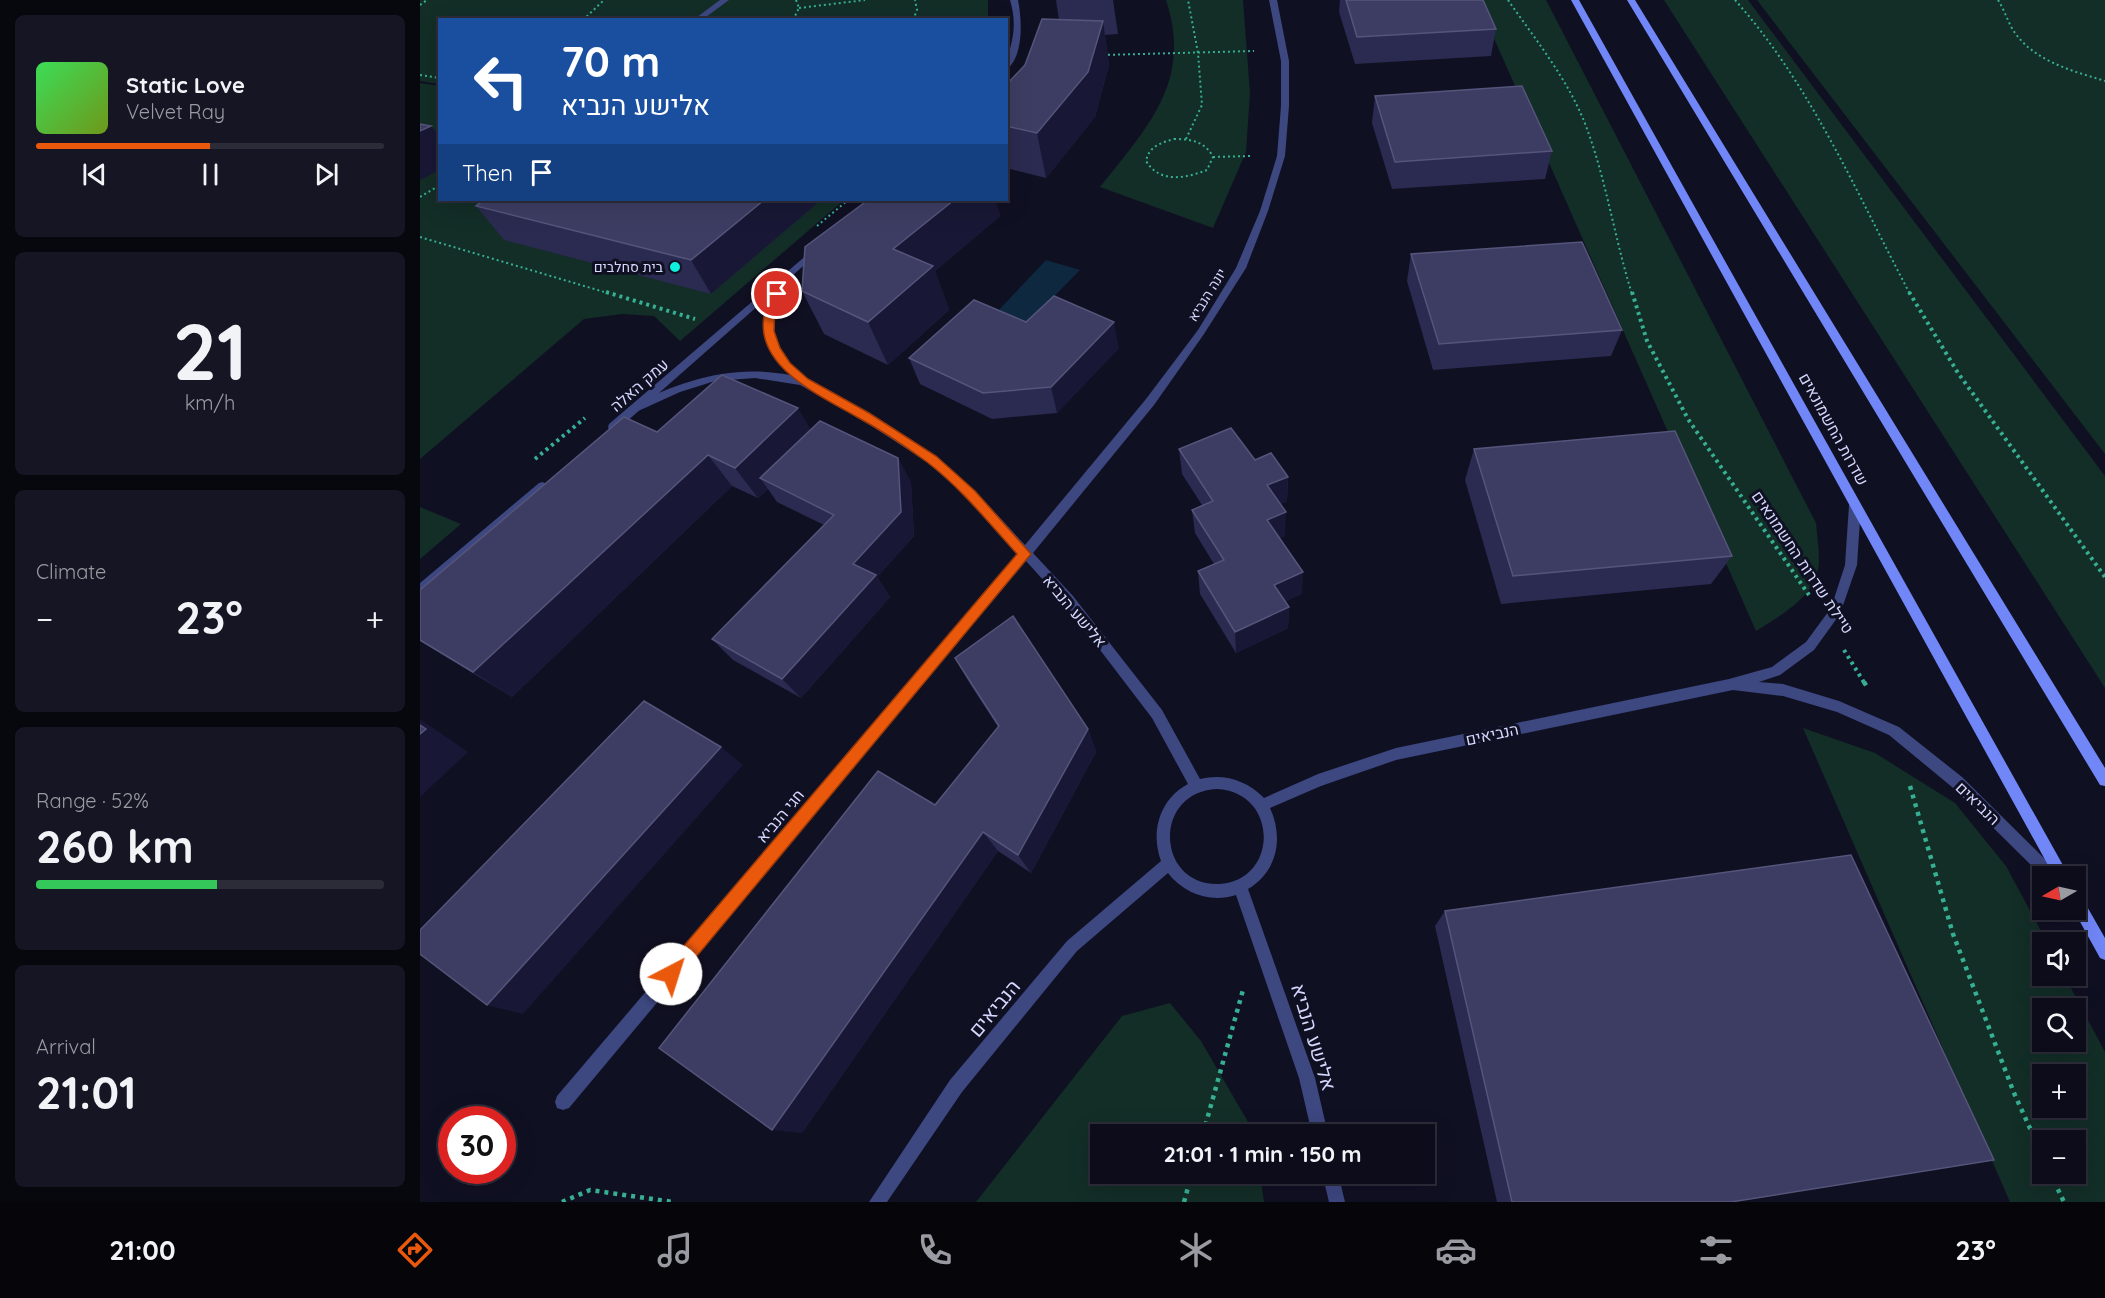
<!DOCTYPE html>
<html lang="en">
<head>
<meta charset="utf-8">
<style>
	:root { --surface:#0c0c1a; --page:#151523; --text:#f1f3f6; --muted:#9a9ba2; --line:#2c2c39; --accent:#ea580c }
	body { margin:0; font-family:Quicksand,Heebo,sans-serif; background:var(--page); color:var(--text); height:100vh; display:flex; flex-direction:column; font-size:22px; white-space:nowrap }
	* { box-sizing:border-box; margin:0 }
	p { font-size:20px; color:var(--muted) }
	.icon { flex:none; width:33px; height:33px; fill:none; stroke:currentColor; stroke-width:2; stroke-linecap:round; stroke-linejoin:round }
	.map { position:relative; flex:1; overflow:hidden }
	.panel { display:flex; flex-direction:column; gap:15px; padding:15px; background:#07070e; width:420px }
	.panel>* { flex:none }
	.hud { position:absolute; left:18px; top:18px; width:570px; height:183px; border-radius:0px; box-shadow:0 6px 24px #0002,0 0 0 2px var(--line); background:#1a4fa0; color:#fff; overflow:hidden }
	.needle { width:39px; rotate:261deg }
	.controls { position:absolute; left:1612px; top:866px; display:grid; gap:12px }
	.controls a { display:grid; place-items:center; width:54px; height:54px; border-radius:0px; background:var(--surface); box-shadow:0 6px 24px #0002,0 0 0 2px var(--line); font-size:30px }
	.speed { position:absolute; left:18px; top:1106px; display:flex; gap:12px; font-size:30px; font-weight:700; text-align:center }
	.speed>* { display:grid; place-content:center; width:78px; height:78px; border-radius:50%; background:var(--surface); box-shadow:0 6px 24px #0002,0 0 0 2px var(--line); line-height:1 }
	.speed .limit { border:9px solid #d22; background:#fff; color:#111 }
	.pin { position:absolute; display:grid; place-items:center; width:51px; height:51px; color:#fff; margin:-26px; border:3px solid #fff; border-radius:50%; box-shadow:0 2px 6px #0007 }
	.me { position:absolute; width:66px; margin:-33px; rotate:40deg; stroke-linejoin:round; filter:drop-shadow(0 0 4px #0008) }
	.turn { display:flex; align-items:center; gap:21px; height:126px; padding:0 24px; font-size:27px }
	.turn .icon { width:78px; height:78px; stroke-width:2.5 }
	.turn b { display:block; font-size:42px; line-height:51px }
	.then { display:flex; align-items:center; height:57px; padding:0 24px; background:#0003; gap:12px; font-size:22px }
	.big { font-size:45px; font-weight:800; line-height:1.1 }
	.panel .card { flex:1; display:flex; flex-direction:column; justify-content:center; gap:9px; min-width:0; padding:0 21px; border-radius:9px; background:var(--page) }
	.panel .dial { align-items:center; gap:0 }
	.dial b { font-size:78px; line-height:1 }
	.song { display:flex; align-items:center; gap:18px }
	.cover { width:72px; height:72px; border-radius:9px; background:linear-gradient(135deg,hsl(130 70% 55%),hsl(80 70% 35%)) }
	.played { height:6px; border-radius:3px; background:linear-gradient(90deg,var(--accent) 50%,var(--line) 50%) }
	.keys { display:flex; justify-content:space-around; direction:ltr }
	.heat { display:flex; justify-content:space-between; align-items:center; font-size:33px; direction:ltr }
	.charge { height:9px; border-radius:4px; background:linear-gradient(90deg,#34c759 52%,var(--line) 0) }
	.trip { position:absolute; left:670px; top:1124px; width:345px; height:60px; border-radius:0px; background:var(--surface); box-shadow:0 6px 24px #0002,0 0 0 2px var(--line); font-weight:800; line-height:60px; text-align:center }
	.dock { display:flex; height:96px; justify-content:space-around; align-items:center; background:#05050a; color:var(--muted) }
	.dock .icon { width:42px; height:42px }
	.dock .selected { color:var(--accent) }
	.dock b { font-size:27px; color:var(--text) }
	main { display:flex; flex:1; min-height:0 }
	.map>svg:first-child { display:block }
	.green { fill:#132d27; fill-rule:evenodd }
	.water { fill:#0d283f }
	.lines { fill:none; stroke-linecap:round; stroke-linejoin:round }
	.path-far2 { stroke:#36af92; stroke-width:2; stroke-dasharray:2 3; stroke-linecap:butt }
	.path-far1 { stroke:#36af92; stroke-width:4; stroke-dasharray:3 4; stroke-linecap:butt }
	.path { stroke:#36af92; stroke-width:4.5; stroke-dasharray:4 5; stroke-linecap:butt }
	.pedestrian { fill:#3d4780; fill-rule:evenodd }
	.minor { fill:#3d4780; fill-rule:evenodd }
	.tertiary { fill:#3d4780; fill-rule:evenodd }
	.secondary { fill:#7186f7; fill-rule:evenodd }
	.wall { fill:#2b2a50 }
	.shaded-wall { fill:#181836 }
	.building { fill:#3d3d63; stroke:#55557b; stroke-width:1.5 }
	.route { fill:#ea580c; stroke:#983908; stroke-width:1.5 }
	.poi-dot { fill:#0eefdd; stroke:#101023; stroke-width:2 }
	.labels { text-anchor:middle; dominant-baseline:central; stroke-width:6; stroke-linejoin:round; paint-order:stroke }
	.far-poi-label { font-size:14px; fill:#d5d7fd; stroke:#101023; text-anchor:end }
	.far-street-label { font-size:14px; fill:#d5d7fd; stroke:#101023 }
	.street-label { font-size:16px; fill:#d5d7fd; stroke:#101023 }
	.near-street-label { font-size:20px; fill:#d5d7fd; stroke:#101023 }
</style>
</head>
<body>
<main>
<section class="panel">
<div class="card">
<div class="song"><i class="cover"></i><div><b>Static Love</b><p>Velvet Ray</p></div></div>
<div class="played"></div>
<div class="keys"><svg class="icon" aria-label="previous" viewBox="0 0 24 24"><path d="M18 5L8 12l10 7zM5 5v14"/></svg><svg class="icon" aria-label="pause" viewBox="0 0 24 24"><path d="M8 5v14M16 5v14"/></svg><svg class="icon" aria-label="next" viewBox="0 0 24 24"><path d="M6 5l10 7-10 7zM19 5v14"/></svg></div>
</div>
<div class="card dial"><b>21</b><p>km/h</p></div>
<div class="card"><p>Climate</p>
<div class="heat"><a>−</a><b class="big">23°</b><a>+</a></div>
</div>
<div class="card"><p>Range · 52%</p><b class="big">260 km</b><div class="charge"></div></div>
<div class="card"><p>Arrival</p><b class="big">21:01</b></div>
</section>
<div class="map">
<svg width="1685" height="1202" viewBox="0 0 1685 1202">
	<rect width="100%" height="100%" fill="#101023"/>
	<path class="green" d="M0,0H568V19L20,20L19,84L0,81Z
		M746,0H823L830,93L826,152L793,228L680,187C727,127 773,82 746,0Z
		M1057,0H1126L1396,523C1397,535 1399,548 1399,561C1399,595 1361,615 1336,631Z
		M1244,0H1328L1685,476V688Z
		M1337,0H1685V454Z
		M0,83L19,86L20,200H424L260,341L234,316L202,314L164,319L0,459Z
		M0,507L41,524L0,559Z
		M1383,728L1455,753L1535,803L1586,866L1627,942H1623V975H1644L1685,1052V1202H1590ZM1623,1008H1656V1041H1623ZM1623,1074H1656V1107H1623ZM1623,1140H1656V1173H1623Z
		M750,1003L781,1041L835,1134H681V1173H840L844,1202H556L702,1016Z"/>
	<path class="water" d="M626,260L660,270L607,324L576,313Z"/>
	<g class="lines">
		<path class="path-far2" d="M1088,0C1115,39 1146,77 1164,121C1186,177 1194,237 1212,294
			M1315,0C1391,85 1437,194 1490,294
			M1578,0C1585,11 1588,23 1595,33C1616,62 1653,71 1685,81
			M0,5L7,0
			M379,8L445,0
			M163,20L184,0
			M373,20L379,8L376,0
			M493,20L497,10L495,0
			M683,55L834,51
			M0,75L20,78
			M754,139C770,139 785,141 793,157L787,170C766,178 740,184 726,161C729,146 741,143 754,139Z
			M766,139L782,105L778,53L768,0
			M793,157L831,156
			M0,197L20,185
			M397,226L428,200
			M0,237L191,294"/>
		<path class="path-far1" d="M186,292L275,319
			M1212,292L1227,341L1268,419L1389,595
			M1489,292L1538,373L1685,577
			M115,459L165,418
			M1424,650L1445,684"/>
		<path class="path" d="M1444,682L1447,687
			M1490,786L1533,934L1594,1093L1623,1157
			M783,1134L823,990
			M1630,1173L1644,1202
			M142,1202L170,1190L253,1202
			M764,1202L772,1173"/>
		<path class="pedestrian" d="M300,0H309L282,20H273Z"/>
		<path class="minor" d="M849,0H857L869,61V106L865,156L848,211L826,268L784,334L734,405L613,553L653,596L742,710L780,779C803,773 827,780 844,798L898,774L976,748L1309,679L1352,667L1386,642L1411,608L1425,565L1429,505L1435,501L1441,505L1437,565L1420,614L1394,650L1360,675L1339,682L1363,684L1419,701L1479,727L1542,777L1637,871L1639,876L1623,877L1532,787L1469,735L1417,712L1363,696L1313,690L976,760L901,786L850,808C864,838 857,872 828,889L895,1078L908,1134H892L879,1078L816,895C791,903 764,894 748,873L657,951L542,1092L467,1202H449L530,1080L647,941L741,861C730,831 740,799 768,784L732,718L645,604L606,561L149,1108L143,1110L137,1108L135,1102L137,1096L599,553L547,497L507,462L441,419L380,385L335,378L295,381L260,392L216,412L212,411L211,408L212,405C265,380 311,364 370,375C335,344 340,314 361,277H367L369,279C357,303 347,322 360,348C377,382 417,395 448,413C470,426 492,440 513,455C548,480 576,514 605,545L726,399L778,330L816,268L840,211L857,156L861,106V61ZM797,789C859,792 859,881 799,884C736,886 732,792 797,789Z
			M902,1173H918L925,1202H909Z"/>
		<path class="tertiary" d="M590,0H598C602,20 604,57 586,70C586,59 590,51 592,40C595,27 594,13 590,0Z
			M395,248L398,249V253L197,430H189L188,427L189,424Z
			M123,482L129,486L127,489L4,594L0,595V583L119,483Z"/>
		<path class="secondary" d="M1151,0H1159L1649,876H1634Z
			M1207,0H1215L1685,768V786L1680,785Z
			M1656,894L1661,896L1685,938V960L1680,958L1653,909H1656Z"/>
	</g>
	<path class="wall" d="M636,0H693L698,34L685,35L689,65L675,117L626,178L586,168V85L605,65L639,20Z
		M920,0H1063L1076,29L1071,56L935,64L919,12Z
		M955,96L1132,151L1125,179L972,189L952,123Z
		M64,200H401L291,294L84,240L56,206Z
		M448,200H575L580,216L515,271L529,310L468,365L404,334L382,291Z
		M991,254L1202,330L1191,356L1013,370L987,281Z
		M606,322L699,348L637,413L572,419L500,384L489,358Z
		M391,430L478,458L491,483L494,536L457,577L470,597L381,698L313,660L292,639L404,525L357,502L348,489L338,498L312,486L92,697L0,641V590L237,432Z
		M759,449L835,460L868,477L867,501L860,504L865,536L860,538L882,594L865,601L869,607L868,628L816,653L780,594L778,571L794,564L775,533L772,510L782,505L762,474Z
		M1054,449L1312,556L1291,584L1081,604L1045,480Z
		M535,658L668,729L676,752L611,873L578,851L382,1133L515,805L578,727L550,684Z
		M1025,911L1311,1202H1077L1015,926Z"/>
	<path class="shaded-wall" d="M683,21L689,65L675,117L626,178L617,133Z
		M11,126L20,136V170L0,180V131Z
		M344,200H401L291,294L271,260Z
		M534,200H575L580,216L515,271L529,310L468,365L448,322L473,249Z
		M694,322L699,348L637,413L631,387Z
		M378,408L397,440L340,478L348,489L338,498L315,468Z
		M288,455L312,486L92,697L53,672Z
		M478,458L491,483L494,536L457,577L470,597L381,698L362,679Z
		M868,477L867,501L847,509V485Z
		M866,512L865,536L847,543V520Z
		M883,572L882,594L854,607V585Z
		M869,607L868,628L816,653L815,632Z
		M0,719L48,752L0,797Z
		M668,729L676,752L611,873L598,855Z
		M301,747L323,765L103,1014L67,1005Z
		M563,832L578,851L382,1133L352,1130Z"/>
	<path class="building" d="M926,0H1063L1076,29L937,37Z
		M622,19L683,21L668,72L617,133L586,126V85L605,65Z
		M1102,86L1132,151L975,162L955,96Z
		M0,124L11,126L0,131Z
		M64,200H344L271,260L56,206Z
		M448,200H534L473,249L513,266L448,322L382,291L385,247Z
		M1162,242L1202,330L1019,344L991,254Z
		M634,296L694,322L631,387L563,393L489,358L554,300L606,322Z
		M302,375L378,408L315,468L288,455L53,672L0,640V590L204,417L237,432Z
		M400,421L478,458L481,512L433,564L456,575L362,679L292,639L414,515L340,478Z
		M811,428L835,460L851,453L868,477L847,485L866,512L847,520L883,572L854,585L869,607L815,632L778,571L804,560L772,510L793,501L759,449Z
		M1255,431L1312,556L1093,576L1054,449Z
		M593,616L668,729L598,855L563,832L352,1130L239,1048L458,771L515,805L579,726L535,658Z
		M224,701L301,747L67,1005L0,954V930Z
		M0,725L6,729L0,734Z
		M1431,855L1574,1160L1311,1202H1092L1025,911Z"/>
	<path class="route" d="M357,290L362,294L355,309L354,331L360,348L370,363L388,379L449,413L516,456L555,491L611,554L257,980L251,983L245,980L242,974L245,968L597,554C568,522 541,488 507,462C485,446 461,430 437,417C391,391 316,357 353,291Z"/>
	<circle class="poi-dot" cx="255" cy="267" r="6"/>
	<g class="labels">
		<g class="far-poi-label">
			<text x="243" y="267">בית סחלבים</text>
		</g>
		<g class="far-street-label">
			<text transform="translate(787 295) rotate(-58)">יונה הנביא</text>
		</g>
		<g class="street-label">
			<text transform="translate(219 385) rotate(-41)">עמק האלה</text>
			<text transform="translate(1414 429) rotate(61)">שדרות החשמונאים</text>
			<text transform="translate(1383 562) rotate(56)">טיילת שדרות החשמונאים</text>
			<text transform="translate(655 611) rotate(50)">אלישע הנביא</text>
			<text transform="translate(1072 734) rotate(-12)">הנביאים</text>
			<text transform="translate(1558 803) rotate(44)">הנביאים</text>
			<text transform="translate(360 816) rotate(-50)">חגי הנביא</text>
		</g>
		<g class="near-street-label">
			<text transform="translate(574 1008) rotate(-50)">הנביאים</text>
			<text transform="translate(894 1037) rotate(73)">אלישע הנביא</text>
		</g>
	</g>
</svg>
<div class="controls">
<a><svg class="needle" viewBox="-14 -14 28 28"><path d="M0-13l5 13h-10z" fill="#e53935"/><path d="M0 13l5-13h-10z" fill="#9a9ba2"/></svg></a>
<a><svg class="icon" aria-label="sound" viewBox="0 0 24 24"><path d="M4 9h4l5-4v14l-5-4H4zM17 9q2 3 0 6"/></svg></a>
<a><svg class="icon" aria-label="search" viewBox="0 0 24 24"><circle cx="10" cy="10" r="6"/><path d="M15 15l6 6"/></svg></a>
<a>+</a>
<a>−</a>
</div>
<div class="speed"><div class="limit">30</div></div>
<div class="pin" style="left:357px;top:294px;background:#d93025"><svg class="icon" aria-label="arrive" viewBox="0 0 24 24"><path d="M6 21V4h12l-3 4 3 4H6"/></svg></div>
<svg class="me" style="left:251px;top:974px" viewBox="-20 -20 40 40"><circle r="19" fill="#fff"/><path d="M0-13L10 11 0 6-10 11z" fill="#ea580c"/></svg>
<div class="trip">21:01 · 1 min · 150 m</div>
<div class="hud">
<div class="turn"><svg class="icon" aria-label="left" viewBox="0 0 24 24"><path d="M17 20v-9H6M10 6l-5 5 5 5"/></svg><div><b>70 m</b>אלישע הנביא</div></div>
<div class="then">Then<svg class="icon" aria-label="arrive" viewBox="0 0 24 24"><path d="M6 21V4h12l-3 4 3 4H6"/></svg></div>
</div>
</div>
</main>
<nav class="dock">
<b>21:00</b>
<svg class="icon selected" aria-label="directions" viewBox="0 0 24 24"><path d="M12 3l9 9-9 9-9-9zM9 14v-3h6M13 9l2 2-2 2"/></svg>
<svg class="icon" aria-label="music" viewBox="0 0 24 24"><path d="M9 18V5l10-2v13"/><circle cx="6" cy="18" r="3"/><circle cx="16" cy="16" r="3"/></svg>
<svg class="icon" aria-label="phone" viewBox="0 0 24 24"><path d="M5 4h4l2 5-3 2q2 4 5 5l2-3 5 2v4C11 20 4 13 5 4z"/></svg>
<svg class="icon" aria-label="climate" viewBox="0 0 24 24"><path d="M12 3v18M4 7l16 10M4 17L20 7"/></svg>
<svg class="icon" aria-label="car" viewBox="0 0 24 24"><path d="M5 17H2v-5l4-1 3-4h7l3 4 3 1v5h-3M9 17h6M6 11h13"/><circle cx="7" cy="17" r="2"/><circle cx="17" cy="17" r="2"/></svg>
<svg class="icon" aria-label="filters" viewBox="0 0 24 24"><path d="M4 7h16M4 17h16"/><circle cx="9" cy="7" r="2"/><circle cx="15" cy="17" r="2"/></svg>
<b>23°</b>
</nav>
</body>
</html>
